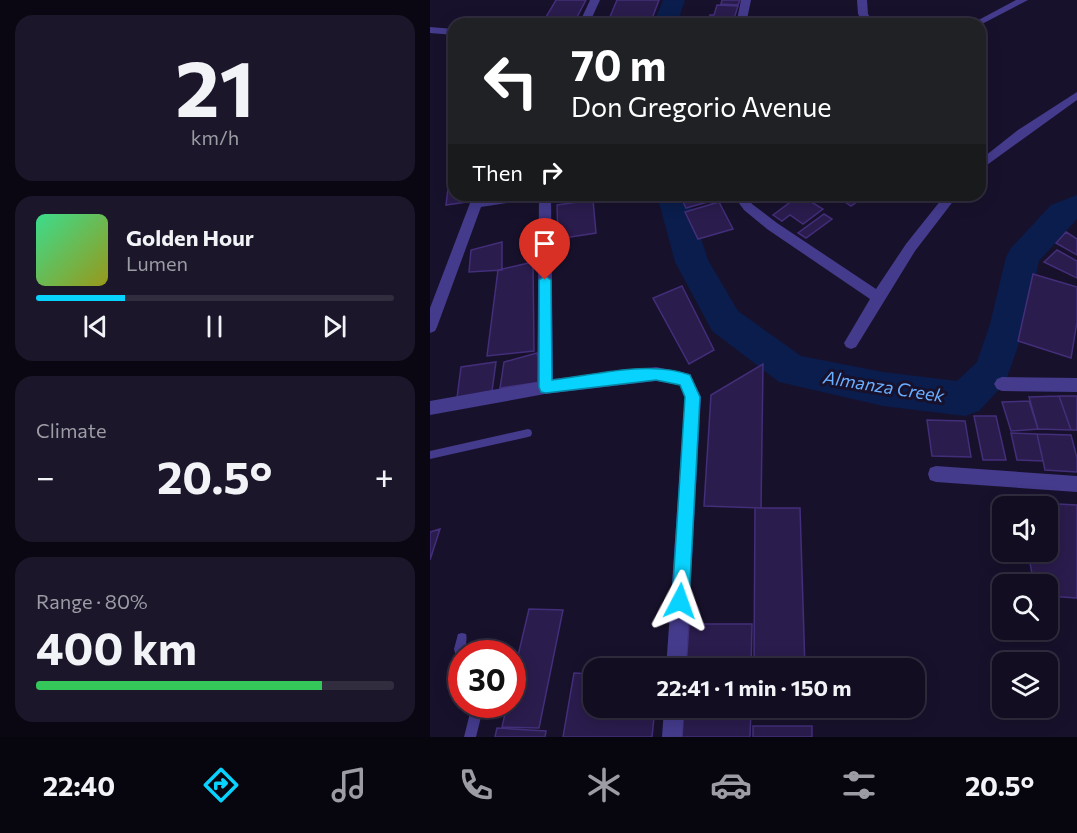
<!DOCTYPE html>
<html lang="en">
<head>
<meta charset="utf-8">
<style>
	:root { --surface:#120d21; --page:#1b162a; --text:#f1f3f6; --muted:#9c9ca5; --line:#312d3f; --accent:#08d3ff }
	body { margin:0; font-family:Commissioner,sans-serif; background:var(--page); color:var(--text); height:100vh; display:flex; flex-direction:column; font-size:22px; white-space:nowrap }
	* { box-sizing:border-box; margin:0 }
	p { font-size:20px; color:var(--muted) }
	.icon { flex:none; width:33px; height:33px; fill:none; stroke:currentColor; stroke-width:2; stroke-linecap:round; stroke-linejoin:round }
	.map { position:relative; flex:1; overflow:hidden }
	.side { display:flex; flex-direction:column; gap:15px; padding:15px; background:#0a0712; width:430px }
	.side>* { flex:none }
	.top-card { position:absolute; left:18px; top:18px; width:538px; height:183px; border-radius:18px; box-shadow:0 3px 15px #0003,0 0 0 2px var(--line); background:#202124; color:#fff; overflow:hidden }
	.controls { position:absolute; left:562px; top:496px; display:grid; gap:12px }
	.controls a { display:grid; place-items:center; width:66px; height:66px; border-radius:12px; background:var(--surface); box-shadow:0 3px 15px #0003,0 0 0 2px var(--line); font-size:30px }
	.speed { position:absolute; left:18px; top:640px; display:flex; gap:12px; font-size:30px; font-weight:700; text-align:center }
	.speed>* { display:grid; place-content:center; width:78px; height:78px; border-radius:50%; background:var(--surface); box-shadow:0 3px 15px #0003,0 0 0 2px var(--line); line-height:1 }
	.speed .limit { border:9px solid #d22; background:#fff; color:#111 }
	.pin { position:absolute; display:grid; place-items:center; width:51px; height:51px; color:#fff; margin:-62px -26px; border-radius:50% 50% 50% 0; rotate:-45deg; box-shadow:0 0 6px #0007 }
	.pin .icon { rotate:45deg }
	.me { position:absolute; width:66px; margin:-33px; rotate:4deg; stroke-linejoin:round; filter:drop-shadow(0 0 4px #0008) }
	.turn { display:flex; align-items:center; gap:21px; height:126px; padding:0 24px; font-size:27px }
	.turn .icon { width:78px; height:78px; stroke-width:2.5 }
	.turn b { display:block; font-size:42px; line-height:51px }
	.then { display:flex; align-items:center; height:57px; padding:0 24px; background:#0003; gap:12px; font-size:22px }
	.big { font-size:45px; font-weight:700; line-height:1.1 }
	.side .card { flex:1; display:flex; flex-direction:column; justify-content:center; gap:9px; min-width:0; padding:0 21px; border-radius:18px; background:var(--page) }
	.side .dial { align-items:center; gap:0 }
	.dial b { font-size:78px; line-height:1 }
	.song { display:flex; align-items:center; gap:18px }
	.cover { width:72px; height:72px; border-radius:9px; background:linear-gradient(135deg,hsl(150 70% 55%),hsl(60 70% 35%)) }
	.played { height:6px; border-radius:3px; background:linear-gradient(90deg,var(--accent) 25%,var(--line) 25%) }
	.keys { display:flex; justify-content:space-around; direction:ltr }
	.heat { display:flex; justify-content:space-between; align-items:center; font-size:33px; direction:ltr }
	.charge { height:9px; border-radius:4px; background:linear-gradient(90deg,#34c759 80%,var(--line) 0) }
	.trip { position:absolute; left:153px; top:658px; width:342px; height:60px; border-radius:18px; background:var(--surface); box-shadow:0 3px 15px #0003,0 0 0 2px var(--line); font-weight:700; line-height:60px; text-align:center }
	.dock { display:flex; height:96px; justify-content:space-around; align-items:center; background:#07050d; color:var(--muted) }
	.dock .icon { width:42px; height:42px }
	.dock .selected { color:var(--accent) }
	.dock b { font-size:27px; color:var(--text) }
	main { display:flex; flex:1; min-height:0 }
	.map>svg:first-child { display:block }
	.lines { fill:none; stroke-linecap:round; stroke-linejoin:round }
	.river { fill:#0a1d4c; fill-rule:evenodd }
	.building { fill:#2a1c4d; stroke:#432e7a; stroke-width:1.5 }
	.lane { fill:#443b8c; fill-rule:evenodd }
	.street { fill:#443b8c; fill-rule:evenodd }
	.route { fill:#08d3ff; stroke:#0589a6; stroke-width:1.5 }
	.labels { text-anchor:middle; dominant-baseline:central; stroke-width:6; stroke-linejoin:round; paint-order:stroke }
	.water-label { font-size:18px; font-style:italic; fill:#6aafff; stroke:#18112c }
</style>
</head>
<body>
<main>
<section class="side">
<div class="card dial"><b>21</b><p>km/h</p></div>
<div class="card">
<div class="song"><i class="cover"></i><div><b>Golden Hour</b><p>Lumen</p></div></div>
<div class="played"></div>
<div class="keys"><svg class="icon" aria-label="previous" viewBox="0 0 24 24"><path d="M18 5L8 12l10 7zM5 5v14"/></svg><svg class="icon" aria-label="pause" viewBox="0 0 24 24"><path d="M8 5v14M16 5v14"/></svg><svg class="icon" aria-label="next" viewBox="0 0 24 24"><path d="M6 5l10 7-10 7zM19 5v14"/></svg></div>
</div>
<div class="card"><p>Climate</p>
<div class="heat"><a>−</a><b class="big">20.5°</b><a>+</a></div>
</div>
<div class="card"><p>Range · 80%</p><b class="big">400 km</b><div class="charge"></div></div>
</section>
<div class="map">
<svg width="647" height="737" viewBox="0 0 647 737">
	<rect width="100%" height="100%" fill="#18112c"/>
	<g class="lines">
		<path class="river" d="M233,0H255L247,24H223Z
			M227,195H257L278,260L308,311L371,356L453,372L527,381L547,362L560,324L576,257L581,248L621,205L647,195V219L609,261L596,324L575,383L549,411L535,416L453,406L349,382L282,331L245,262Z"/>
	</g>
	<path class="building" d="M126,0H156L146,19L116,17Z
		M187,0H229L220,24H177Z
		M292,0H310L308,5L291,4Z
		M287,5L308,6L303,22L278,21L280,15H284Z
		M19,180H24V195H63V198L16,205Z
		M250,195H282L285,200L256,208Z
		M370,195L393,209L373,224L360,215L352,221L343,215Z
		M420,195H425L431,199L421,206L412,200Z
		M163,200L166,233L128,239L127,205Z
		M289,202L303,229L268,239L255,212Z
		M394,214L402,219L376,238L368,233Z
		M636,232L647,239V255L626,243Z
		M72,242V270L39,272L41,250Z
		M627,250L647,261V278L614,262Z
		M103,262L104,351L57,356L68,270Z
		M603,274L647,287V322L641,358L588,341Z
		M252,286L284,350L259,364L223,298Z
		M107,353L112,382L70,388L74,362Z
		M66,362L62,391L27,398L31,367Z
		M333,364L331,508L274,506L281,395Z
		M629,396L641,430L608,429L599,397Z
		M629,396H647V430H641Z
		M599,401L608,429L581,431L572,402Z
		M544,416H566L576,460H553Z
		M497,420L535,421L541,457L502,456Z
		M581,433L607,434L613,461L587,460Z
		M607,434L641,435L647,458V472L615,470Z
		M589,502L647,505V598L618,596V585H604L598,552H618V507H590Z
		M325,508H370L375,669H324Z
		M10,529L0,560V532Z
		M99,609L133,610L109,728L72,727L77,705H82V681Z
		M259,624H322L321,669H256Z
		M144,673L164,674V708H225L222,737H133Z
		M254,708H321L320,737H252Z
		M324,708H376V710H324Z
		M323,726H382V737H323Z
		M67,728L116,731L115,737H65Z"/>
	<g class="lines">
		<path class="lane" d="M98,429L101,430L102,433L101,436L98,437L0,459V451Z
			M32,633L36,634C38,641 34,647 36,654H32V665L28,664L24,649L28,634Z
			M42,705H54L46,737H34Z"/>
		<path class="street" d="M160,0H170L159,24H149Z
			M311,0H321L316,24H306Z
			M427,0H437L438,14L444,24H434L428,14Z
			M586,0H598L550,25L541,24Z
			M0,27L24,29V35L0,33Z
			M647,92V100L550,170V160L588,130Z
			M73,195H121L123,379L226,367L260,374L271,397L256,669H236L255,397L250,385L226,381L115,394L0,415V401L107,382L109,198L51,207L7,327L5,331L0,333V308L40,203L46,199Z
			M303,195H316L322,204L347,223L446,289L476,244L515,195H528L485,251L426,347L421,349L416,347L414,343L440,299L337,229L314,210Z
			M572,377L647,378V392L572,391L567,389L564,384L567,379Z
			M506,466L647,476V492L506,482L500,480L498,474L500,468Z
			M234,708H254L252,737H232Z"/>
	</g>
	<path class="route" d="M115,276L121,280L122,380C165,375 220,360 260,375L270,397L259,601L256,607L250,610L244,607L242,601L255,397L250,385L226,380L116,393L111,392L109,387V280Z"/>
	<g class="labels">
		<g class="water-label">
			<text transform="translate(454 386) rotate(9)">Almanza Creek</text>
		</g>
	</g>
</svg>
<div class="controls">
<a><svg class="icon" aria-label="sound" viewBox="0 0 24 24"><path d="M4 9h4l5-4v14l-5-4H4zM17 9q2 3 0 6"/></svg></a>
<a><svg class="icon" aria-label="search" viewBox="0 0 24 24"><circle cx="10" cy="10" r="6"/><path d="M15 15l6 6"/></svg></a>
<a><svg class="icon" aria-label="layers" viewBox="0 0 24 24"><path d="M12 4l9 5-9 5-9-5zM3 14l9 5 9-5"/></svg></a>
</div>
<div class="speed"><div class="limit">30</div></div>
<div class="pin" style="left:115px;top:280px;background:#d93025"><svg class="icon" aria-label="arrive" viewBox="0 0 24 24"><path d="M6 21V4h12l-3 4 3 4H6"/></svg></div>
<svg class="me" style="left:250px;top:601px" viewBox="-20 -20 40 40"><path d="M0-17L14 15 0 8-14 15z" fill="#08d3ff" stroke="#fff" stroke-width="4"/></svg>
<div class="trip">22:41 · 1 min · 150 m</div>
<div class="top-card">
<div class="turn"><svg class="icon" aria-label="left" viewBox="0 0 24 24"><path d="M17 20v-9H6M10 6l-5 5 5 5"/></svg><div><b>70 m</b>Don Gregorio Avenue</div></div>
<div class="then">Then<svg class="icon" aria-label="right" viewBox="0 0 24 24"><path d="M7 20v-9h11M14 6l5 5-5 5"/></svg></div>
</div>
</div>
</main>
<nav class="dock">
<b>22:40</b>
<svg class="icon selected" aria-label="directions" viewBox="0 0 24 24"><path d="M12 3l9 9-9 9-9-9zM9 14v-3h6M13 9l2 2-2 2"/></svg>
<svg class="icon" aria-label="music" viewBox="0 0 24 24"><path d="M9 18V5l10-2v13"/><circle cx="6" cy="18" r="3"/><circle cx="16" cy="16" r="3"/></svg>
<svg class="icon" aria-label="phone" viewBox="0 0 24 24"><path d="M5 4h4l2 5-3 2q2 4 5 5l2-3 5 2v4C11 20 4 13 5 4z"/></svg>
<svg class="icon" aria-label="climate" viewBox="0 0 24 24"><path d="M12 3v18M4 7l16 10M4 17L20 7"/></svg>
<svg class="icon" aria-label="car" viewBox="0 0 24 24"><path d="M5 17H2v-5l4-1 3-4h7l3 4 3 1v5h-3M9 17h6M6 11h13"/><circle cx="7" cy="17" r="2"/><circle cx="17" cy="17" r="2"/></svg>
<svg class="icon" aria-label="filters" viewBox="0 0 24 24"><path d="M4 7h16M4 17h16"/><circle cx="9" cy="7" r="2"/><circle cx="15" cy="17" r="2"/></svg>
<b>20.5°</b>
</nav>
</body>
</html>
